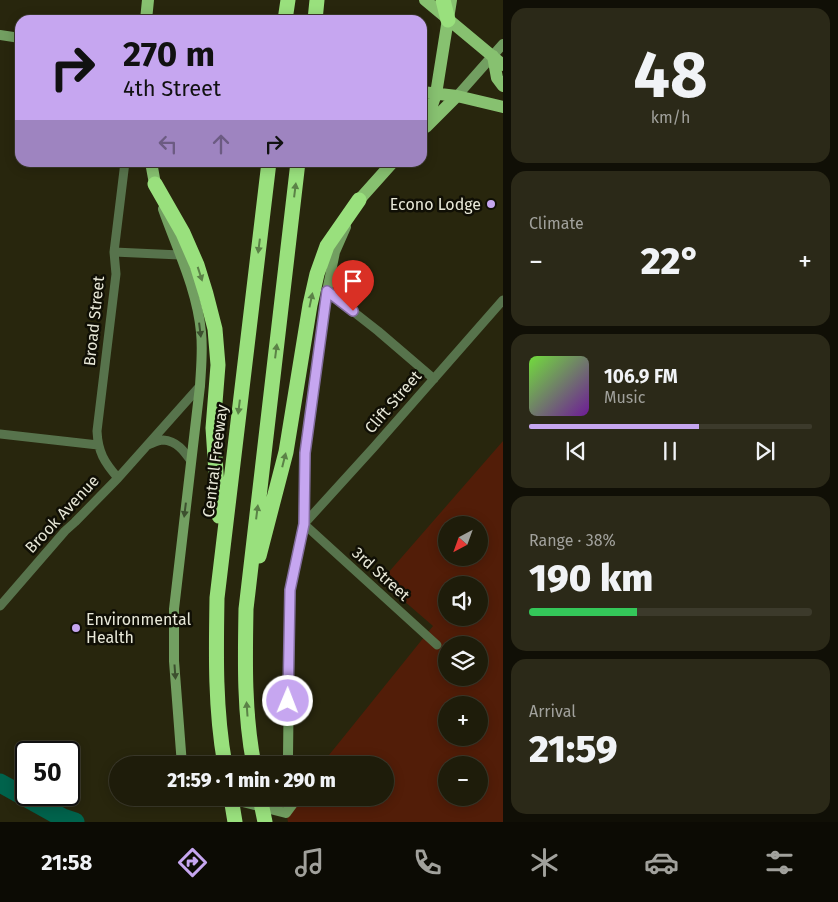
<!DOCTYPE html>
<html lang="en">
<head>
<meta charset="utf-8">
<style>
	:root { --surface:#1e1c0a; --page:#2b2918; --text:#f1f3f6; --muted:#a1a19c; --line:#3c3a2b; --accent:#c6a6f0 }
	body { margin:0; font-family:"Fira Sans",sans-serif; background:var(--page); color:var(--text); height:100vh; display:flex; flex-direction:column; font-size:19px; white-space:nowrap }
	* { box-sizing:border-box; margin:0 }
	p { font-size:16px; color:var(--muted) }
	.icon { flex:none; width:28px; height:28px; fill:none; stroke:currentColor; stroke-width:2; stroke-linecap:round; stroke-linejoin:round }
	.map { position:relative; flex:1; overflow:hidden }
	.panel { display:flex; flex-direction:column; gap:8px; padding:8px; background:#100f06; width:335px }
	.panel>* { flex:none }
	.guide { position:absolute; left:15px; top:15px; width:412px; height:152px; border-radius:15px; box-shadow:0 2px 12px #0003,0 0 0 1px var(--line); background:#c6a6f0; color:#111; overflow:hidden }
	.needle { width:32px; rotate:221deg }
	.buttons { position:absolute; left:438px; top:516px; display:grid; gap:10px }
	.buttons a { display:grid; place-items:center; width:50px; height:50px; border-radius:50%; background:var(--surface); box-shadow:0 2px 12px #0003,0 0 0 1px var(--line); font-size:25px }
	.speed { position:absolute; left:15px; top:741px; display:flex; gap:10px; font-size:25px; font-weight:700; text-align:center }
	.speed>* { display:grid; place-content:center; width:65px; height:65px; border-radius:50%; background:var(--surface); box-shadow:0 2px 12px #0003,0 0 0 1px var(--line); line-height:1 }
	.speed .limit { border:2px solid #111; border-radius:8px; background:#fff; color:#111 }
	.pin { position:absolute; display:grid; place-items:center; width:42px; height:42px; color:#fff; margin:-51px -21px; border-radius:50% 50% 50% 0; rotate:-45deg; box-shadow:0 0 5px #0007 }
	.pin .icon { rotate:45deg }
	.me { position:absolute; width:55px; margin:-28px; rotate:1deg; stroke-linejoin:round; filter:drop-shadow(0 0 4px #0008) }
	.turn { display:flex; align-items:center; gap:18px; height:105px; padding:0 25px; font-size:22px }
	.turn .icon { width:65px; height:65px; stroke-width:2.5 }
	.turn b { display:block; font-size:35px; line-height:42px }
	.lanes { display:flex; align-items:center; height:48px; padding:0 25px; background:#0003; justify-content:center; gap:25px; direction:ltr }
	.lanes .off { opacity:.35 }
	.big { font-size:38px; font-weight:800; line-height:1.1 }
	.panel .tile { flex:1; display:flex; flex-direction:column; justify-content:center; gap:8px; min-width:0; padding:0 18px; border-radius:15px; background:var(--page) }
	.panel .dial { align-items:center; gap:0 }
	.dial b { font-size:65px; line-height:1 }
	.song { display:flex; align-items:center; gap:15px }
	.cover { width:60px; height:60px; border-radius:8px; background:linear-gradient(135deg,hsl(100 70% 55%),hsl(280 70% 35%)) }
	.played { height:5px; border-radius:2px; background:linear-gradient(90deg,var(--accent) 60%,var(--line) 60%) }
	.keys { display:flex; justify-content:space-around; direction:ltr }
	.heat { display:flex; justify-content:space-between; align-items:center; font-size:28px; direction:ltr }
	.charge { height:8px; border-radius:4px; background:linear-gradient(90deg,#34c759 38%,var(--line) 0) }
	.trip { position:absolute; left:109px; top:756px; width:285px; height:50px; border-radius:25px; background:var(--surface); box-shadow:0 2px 12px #0003,0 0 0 1px var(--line); font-weight:800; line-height:50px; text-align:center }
	.tabs { display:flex; height:80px; justify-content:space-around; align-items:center; background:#0c0b04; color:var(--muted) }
	.tabs .icon { width:35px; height:35px }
	.tabs .selected { color:var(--accent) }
	.tabs b { font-size:22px; color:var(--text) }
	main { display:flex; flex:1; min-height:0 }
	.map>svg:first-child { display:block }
	.green { fill:#521d08; fill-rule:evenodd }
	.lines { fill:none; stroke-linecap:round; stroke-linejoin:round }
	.river { stroke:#00634c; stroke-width:19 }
	.street { stroke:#57734c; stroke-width:9 }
	.secondary { stroke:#729f61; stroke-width:10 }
	.primary { stroke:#87c170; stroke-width:12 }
	.highway { stroke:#99e07d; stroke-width:15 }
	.highway-bridge { stroke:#99e07d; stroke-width:15 }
	.oneway { fill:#5b8247 }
	.oneway2 { fill:#3c502e }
	.route-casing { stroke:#816c9c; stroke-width:12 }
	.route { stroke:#c6a6f0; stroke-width:9 }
	.poi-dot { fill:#c6a6f0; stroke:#100f05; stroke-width:2 }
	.labels { text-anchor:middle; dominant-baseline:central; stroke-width:5; stroke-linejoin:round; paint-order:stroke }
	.poi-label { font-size:16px; fill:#e8e8d8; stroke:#100f05; text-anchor:end }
	.street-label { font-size:16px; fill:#e8e8d8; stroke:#100f05 }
</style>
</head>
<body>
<main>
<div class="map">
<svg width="503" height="822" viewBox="0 0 503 822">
	<rect width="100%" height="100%" fill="#28260d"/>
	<path class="green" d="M503,441V822H288L286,813L297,798H385V765H321L433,626L381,581ZM446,525H479V558H446ZM446,585H479V618H446ZM446,645H479V678H446ZM446,705H479V738H446ZM446,765H479V798H446Z"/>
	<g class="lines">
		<path class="river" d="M0,783L63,818L75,822"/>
		<path class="street" d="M114,252L180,255
			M327,291L378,331L434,379
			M0,434L98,445
			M148,445C153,443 159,440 163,440C177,441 184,451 191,461
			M118,478C104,462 98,452 97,431L116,274L114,252L125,162
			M0,606L65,531L75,522L118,478L200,386
			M437,645L304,524L374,447L503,300"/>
		<path class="secondary" d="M0,35L20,38
			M457,96L503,44
			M163,209C177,249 197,289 201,332C203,350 201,368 200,386L174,609V661L182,765
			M289,765L288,756L290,590L304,524L305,453L327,291L335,252L346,227
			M227,798L286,813L297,798"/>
		<path class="primary" d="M425,0L503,65
			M146,20L148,0
			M493,56L497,78L503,86
			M422,92L457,96L503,107
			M422,124L429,114L436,94L451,0
			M426,127L457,96
			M151,162L155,184
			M359,200L393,162"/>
		<path class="highway" d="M443,0L448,20
			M285,20L288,0
			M315,20L317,0
			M155,184L183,233L197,265L206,294L215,329L218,365L213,428L219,516
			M259,556L286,452L310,305L317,274L327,246L359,200
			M225,765C215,710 216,654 217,598L269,162
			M254,765C244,714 245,661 246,609L298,162"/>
		<path class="highway-bridge" d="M231,798L235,822
			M260,798L265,822"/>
	</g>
	<defs><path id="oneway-solid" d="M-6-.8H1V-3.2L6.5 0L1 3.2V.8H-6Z" transform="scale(1.25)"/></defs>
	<g class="oneway">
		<use href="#oneway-solid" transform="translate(295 190) rotate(-83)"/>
		<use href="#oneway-solid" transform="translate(259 246) rotate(97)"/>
		<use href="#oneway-solid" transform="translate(200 274) rotate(72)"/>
		<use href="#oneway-solid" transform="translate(311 300) rotate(-78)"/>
		<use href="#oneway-solid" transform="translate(276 351) rotate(-83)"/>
		<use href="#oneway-solid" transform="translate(239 407) rotate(97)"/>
		<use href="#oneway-solid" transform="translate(284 460) rotate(-76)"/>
		<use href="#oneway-solid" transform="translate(257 512) rotate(-83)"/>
		<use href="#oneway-solid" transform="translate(247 709) rotate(-94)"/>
	</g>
	<g class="oneway2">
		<use href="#oneway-solid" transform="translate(200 330) rotate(83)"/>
		<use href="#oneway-solid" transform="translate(185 510) rotate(97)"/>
		<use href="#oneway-solid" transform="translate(175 672) rotate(86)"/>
	</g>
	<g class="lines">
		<defs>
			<path id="route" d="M288,701L290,590L304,524L305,453L327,291L353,311"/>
		</defs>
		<use href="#route" class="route-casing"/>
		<use href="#route" class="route"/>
	</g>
	<g class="poi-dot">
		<circle cx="491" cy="204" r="5"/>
		<circle cx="76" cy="628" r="5"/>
	</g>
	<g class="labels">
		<g class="poi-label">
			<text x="481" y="204">Econo Lodge</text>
			<text x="86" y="619" text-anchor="start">Environmental<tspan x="86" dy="18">Health</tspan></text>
		</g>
		<g class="street-label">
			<text transform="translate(94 321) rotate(-84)">Broad Street</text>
			<text transform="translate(393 402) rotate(-49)">Clift Street</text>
			<text transform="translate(215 461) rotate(-83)">Central Freeway</text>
			<text transform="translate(62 514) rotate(-47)">Brook Avenue</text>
			<text transform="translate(381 574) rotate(42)">3rd Street</text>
		</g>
	</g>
</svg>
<div class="buttons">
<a><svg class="needle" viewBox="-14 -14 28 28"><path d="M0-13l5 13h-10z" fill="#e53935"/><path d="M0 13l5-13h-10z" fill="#a1a19c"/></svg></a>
<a><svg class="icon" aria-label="sound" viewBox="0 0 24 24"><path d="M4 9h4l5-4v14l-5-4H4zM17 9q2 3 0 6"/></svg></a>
<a><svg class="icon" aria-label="layers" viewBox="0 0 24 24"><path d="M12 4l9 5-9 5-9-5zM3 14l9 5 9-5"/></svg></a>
<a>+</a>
<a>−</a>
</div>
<div class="speed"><div class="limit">50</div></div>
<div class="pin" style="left:353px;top:311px;background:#d93025"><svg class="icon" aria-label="arrive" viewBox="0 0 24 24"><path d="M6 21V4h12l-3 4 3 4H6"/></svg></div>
<svg class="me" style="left:288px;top:701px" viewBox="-20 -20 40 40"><circle r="17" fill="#c6a6f0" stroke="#fff" stroke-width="3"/><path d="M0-11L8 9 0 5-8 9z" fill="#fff"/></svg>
<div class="trip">21:59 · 1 min · 290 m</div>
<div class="guide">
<div class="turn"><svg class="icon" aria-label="right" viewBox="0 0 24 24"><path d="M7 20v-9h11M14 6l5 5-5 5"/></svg><div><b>270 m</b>4th Street</div></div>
<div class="lanes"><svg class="icon off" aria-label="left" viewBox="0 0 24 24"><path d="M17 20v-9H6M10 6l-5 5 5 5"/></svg><svg class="icon off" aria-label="ahead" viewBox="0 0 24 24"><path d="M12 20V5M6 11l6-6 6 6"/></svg><svg class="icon" aria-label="right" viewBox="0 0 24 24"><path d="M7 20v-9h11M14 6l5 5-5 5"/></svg></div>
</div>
</div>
<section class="panel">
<div class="tile dial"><b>48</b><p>km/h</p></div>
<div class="tile"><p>Climate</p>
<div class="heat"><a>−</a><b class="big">22°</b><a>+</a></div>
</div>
<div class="tile">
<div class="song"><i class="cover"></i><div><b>106.9 FM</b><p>Music</p></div></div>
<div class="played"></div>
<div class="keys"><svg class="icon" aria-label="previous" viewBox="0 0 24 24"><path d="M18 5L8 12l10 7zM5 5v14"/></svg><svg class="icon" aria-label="pause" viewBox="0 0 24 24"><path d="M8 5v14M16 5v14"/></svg><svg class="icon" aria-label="next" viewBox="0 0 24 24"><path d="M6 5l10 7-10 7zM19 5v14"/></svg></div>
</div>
<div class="tile"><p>Range · 38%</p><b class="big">190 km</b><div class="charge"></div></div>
<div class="tile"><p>Arrival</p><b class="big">21:59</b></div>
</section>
</main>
<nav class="tabs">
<b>21:58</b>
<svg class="icon selected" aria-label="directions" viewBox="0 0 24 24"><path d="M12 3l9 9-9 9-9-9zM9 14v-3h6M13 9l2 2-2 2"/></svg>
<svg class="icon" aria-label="music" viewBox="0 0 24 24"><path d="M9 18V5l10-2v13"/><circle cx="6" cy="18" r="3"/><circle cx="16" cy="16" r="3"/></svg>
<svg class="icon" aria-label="phone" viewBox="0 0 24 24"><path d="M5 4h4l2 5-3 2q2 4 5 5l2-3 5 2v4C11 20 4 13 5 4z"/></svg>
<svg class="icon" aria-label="climate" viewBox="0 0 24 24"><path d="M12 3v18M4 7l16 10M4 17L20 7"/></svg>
<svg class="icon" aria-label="car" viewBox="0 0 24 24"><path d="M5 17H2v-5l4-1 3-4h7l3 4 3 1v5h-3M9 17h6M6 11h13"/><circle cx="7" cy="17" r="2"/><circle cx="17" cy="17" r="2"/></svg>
<svg class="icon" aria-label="filters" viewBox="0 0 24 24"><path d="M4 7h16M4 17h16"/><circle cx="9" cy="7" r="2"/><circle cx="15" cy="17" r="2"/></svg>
</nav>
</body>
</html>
